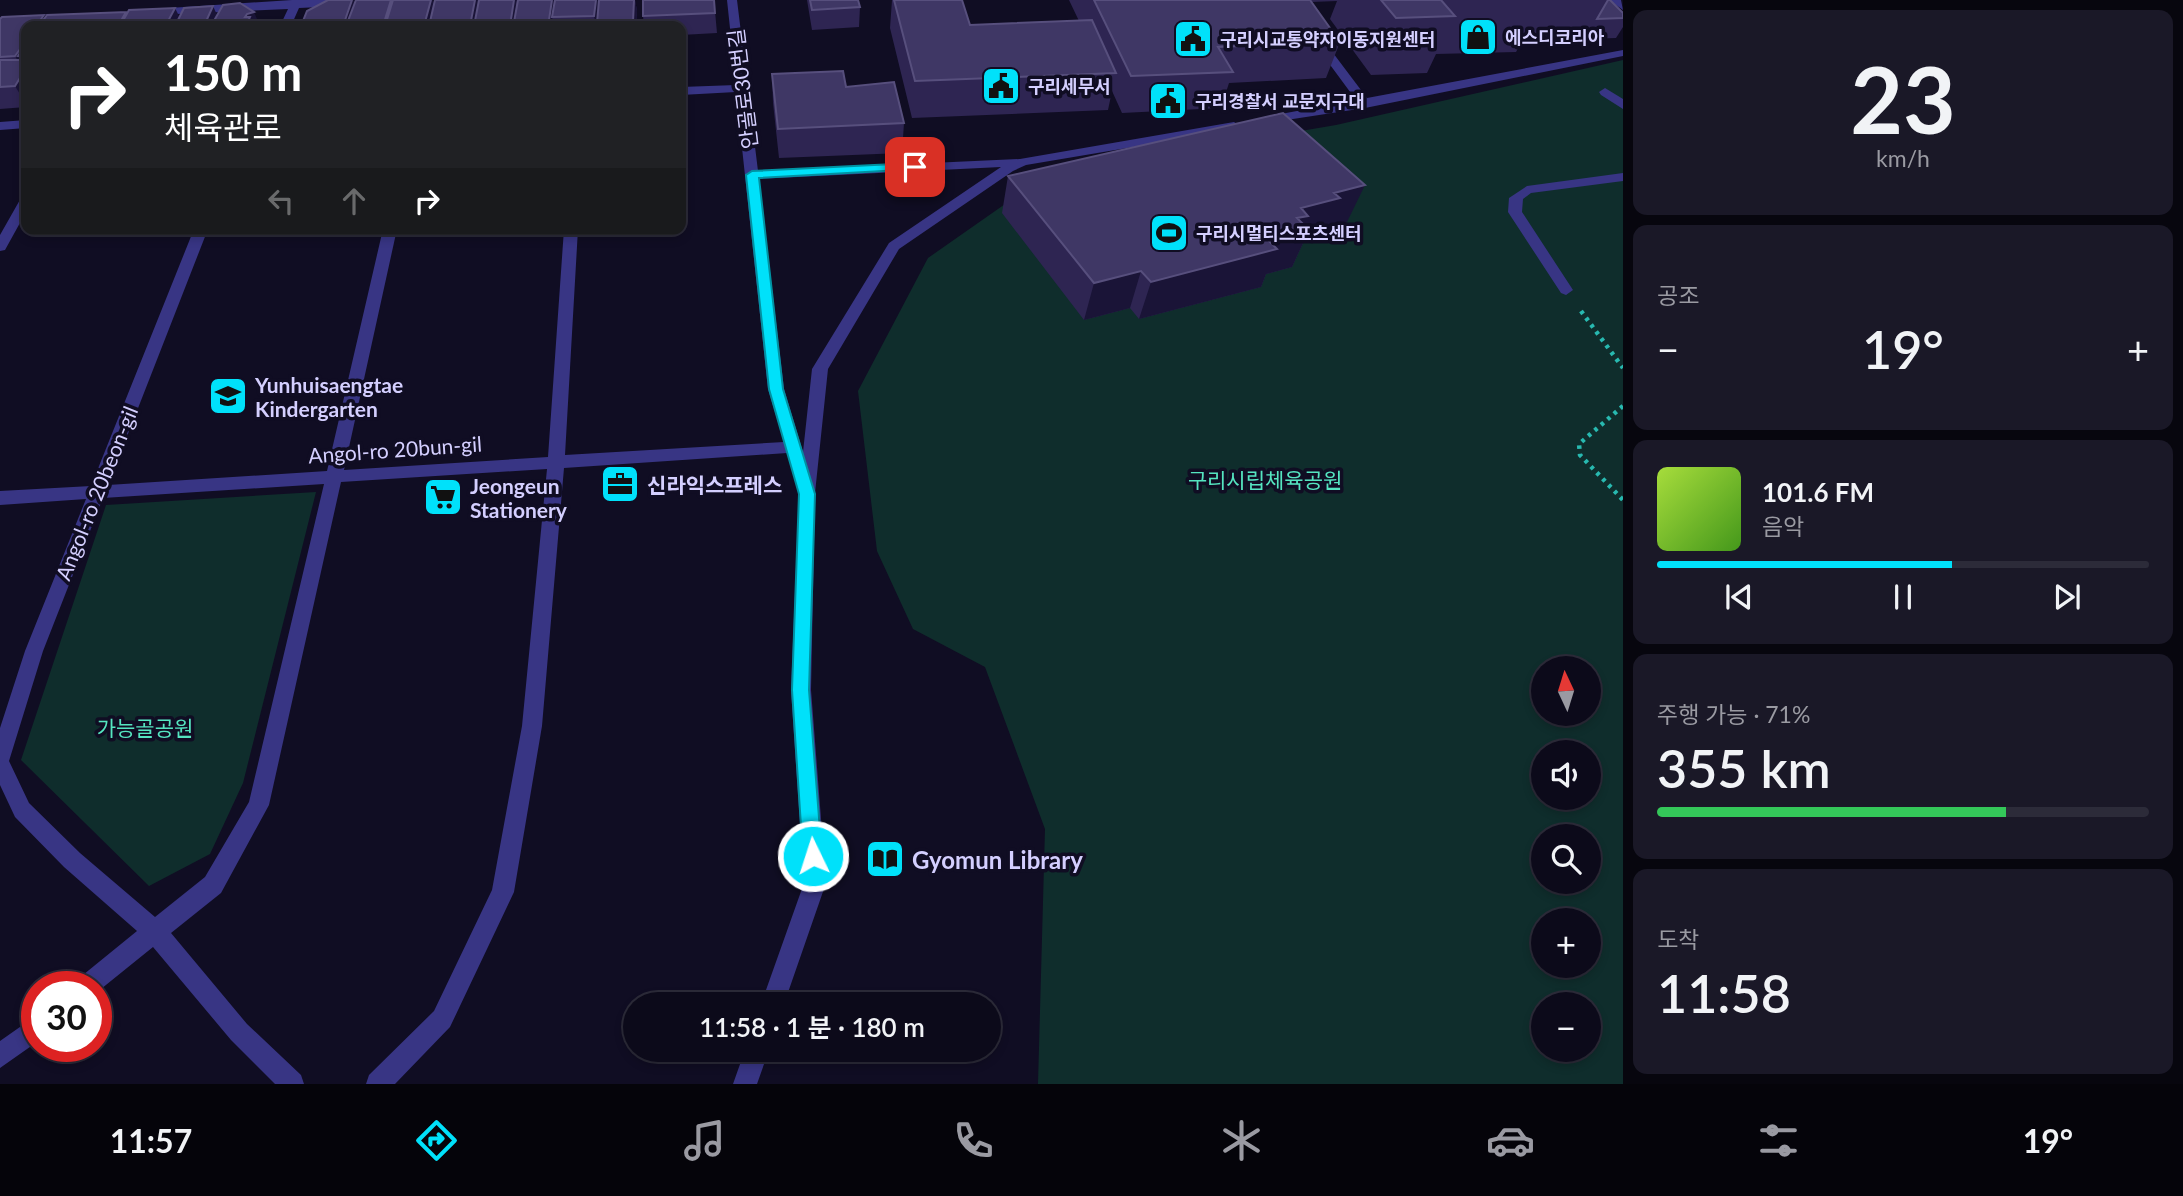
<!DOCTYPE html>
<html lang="ko">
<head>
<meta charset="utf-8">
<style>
	:root { --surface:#0c0a1a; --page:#1a1827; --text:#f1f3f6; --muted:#9a9aa2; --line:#2c2b39; --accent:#00e1fa }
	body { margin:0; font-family:Lato,"Noto Sans KR",sans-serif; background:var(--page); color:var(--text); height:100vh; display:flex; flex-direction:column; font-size:26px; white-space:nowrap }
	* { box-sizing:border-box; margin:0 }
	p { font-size:23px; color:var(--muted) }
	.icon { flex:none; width:38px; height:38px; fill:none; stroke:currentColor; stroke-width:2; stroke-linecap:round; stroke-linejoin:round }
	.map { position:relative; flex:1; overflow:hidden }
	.panel { display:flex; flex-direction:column; gap:10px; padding:10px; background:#07060e; width:560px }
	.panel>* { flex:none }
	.guide { position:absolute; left:21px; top:21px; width:665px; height:214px; border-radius:14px; box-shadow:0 4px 10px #0003,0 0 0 2px var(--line); background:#202124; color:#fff; overflow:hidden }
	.needle { width:46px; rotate:356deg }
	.controls { position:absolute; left:1531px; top:656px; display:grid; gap:14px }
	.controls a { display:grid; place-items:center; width:70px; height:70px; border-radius:50%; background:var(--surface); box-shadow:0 4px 10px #0003,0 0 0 2px var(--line); font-size:35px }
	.speed { position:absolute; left:21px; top:971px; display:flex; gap:14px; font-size:35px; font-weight:700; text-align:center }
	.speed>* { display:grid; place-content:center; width:91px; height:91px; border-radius:50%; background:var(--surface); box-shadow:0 4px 10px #0003,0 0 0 2px var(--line); line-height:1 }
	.speed .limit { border:10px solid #d22; background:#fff; color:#111 }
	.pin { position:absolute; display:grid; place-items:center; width:60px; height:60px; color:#fff; margin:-30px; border-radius:14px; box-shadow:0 4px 10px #0006 }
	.me { position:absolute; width:77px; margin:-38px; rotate:356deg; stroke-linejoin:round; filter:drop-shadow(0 0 5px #0008) }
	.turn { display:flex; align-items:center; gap:24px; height:147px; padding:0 28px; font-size:32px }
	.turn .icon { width:91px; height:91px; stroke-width:2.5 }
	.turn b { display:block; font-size:49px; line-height:60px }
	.lanes { display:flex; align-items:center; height:66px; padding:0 28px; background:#0003; justify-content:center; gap:35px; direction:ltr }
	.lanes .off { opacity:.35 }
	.big { font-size:52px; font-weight:600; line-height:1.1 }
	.panel .card { flex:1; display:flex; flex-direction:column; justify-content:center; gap:10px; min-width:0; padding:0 24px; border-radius:14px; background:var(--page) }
	.panel .dial { align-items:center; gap:0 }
	.dial b { font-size:91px; line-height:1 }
	.song { display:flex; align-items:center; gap:21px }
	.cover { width:84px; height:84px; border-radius:10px; background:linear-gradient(135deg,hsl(80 70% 55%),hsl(100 70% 35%)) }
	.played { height:7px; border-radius:4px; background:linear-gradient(90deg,var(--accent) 60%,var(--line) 60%) }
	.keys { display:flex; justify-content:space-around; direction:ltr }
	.heat { display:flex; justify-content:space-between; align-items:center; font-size:38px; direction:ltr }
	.charge { height:10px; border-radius:5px; background:linear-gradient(90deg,#34c759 71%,var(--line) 0) }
	.trip { position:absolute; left:623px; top:992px; width:378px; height:70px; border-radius:35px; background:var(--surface); box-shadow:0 4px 10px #0003,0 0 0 2px var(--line); font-weight:600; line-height:70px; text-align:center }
	.tabs { display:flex; height:112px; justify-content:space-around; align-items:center; background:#05040a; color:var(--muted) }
	.tabs .icon { width:49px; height:49px }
	.tabs .current { color:var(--accent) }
	.tabs b { font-size:32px; color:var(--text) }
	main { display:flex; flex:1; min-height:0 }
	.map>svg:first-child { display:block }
	.green { fill:#0f2d2c; fill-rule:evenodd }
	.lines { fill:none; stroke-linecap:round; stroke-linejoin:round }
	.path { stroke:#28b9b0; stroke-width:4.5; stroke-dasharray:3.5 5; stroke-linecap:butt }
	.minor { fill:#383584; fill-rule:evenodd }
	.wall { fill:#2e2552 }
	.shaded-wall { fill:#1a1437 }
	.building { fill:#3f3765; stroke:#574f7d; stroke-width:2 }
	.route { fill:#00e1fa; stroke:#0092a2; stroke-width:2 }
	.labels { text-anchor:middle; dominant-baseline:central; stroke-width:7; stroke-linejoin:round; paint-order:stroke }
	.far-poi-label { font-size:18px; font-weight:bold; fill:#d4cfff; stroke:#100d23; text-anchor:start }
	.street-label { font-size:21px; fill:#d4cfff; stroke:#100d23 }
	.poi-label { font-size:21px; font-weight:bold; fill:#d4cfff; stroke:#100d23; text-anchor:start }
	.park-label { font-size:21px; fill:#55e5c0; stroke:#100d23 }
	.near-poi-label { font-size:24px; font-weight:bold; fill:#d4cfff; stroke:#100d23; text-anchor:start }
</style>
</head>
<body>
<main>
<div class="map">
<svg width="1623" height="1084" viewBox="0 0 1623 1084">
	<rect width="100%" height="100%" fill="#100d23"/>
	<path class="green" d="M1623,60V1084H1038L1045,829L985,667L913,629L877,551L858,391L928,258L1038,181L1119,162L1336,125ZM1544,668H1589V714H1544ZM1544,752H1589V798H1544ZM1544,836H1589V882H1544ZM1544,920H1589V966H1544ZM1544,1004H1589V1050H1544Z
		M316,492L243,783L210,854L149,886L21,760L106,505Z"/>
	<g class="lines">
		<path class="path" d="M1581,311L1623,368
			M1623,406L1579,444L1580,455L1623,500"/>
		<path class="minor" d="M292,0H344L348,3L343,6L299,8L291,26H280L288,9L154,15L148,12L154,9Z
			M727,0H737L758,171L1020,159L1234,122L1240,126L1234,130L1026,165L1013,171L899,249L828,369L815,493L811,690L826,883L784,1004H761L804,883L791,690L799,493L787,453L564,468L542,726L514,892L450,1027L395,1084H366L369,1075L434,1011L492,890L522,726L547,469L341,482L269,805L221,893L171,933L247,1024L301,1075L304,1084H275L231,1040L153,947L96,993V987H75L78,979L137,931L64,867L15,817L0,785V728L25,651L86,499L0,505V491L91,486L194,229H208L108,485L327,471L383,229H397L344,470L548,457L564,229H578L565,455L784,442L768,389L736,92L681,95V87L736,85ZM1001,167L889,243L812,369L803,452L784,389L759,179ZM324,484L249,802L205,877L155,917L80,853L29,803L9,761L43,651L103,498Z
			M1609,0H1621L1623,10Z
			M1320,40L1324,41L1367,98L1623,50V56L1365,108L1261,124L1259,121L1265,117L1356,100L1314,43Z
			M1605,88L1623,99V109L1601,95L1599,92Z
			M26,120V128L0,130V122Z
			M1623,173V181L1531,193L1523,199L1522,212L1573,290L1566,295L1561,293L1508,212L1509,198L1527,186Z
			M26,197V212L5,250L0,251V235L21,198Z
			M37,1015V1042L0,1068V1041Z
			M745,1050H769L757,1084H733Z"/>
	</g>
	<path class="wall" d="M328,0H354L355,3L434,4L435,0H479V2L518,0H635L637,11L636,26H301Z
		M714,0L717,33L681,35V26H644L643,16Z
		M807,0H858L860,7L859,27L812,30Z
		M892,0H962L970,25L1079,21L1069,0H1310L1340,42L1326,78L1229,83L1221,108L1122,113L1112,91L1108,110L912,118L890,28Z
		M1310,0H1610L1623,13V27L1616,38L1585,39L1584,41L1531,44L1527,39L1525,43H1521L1516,52L1436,54L1427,73L1371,75L1330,19L1337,1L1311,2Z
		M127,13L179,17L218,15L260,26H26V107L0,109V18H45Z
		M772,74L904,123L902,153L779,158L773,103Z
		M1008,176L1347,222L1327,228L1323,236L1304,241L1292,267L1266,274L1261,287L1139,319L1130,308L1084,320L1002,213Z"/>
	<path class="shaded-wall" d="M352,0H354L360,18L357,26H343Z
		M391,0H393L396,26H383Z
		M431,0H433L438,16L435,26H424Z
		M475,0H479L481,12L479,26H470Z
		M514,0H517L514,22L515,26H510Z
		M552,0H556L552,17L554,26H550L549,20Z
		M596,0H600L597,26H596L594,16Z
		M634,0H635L637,11L636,26H634L633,22Z
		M213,6L222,26H204Z
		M175,8L184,26L166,25Z
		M254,12L260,26H246L245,17L247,14Z
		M26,41V56H18L26,70V74L15,56Z
		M20,78L26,88V104L15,86Z
		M1365,185L1347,222L1327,228L1323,236L1304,241L1292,267L1266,274L1261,287L1139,319L1151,282L1268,240L1301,208L1334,193Z
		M1141,271L1130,308L1084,320L1094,283Z"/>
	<path class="building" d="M328,0H352L343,26H301L307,11Z
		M356,0H391L383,26H346Z
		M393,0H431L424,26H385Z
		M435,0H475L470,26H429Z
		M479,0H514L510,26H474Z
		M518,0H552L549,20L514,22Z
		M555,0H596L594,16L552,17Z
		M599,0H634L633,22L597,23Z
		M643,0H714L715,13L643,16Z
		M810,0H858L860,7L812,10Z
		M894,0H962L970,25L1092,20L1116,73L915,81Z
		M1094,0H1310L1340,42L1218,47L1233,72L1131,76Z
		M1381,0H1441L1455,16L1396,18Z
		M1608,0H1610L1623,13V18L1597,19Z
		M240,3L254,12L247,14L245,17H250L246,26H211L223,5Z
		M213,6L204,26H120L129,10L175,8L166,25L176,24L184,8Z
		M126,12L118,26H39L47,15Z
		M44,15L36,26H26V41L15,56L0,57V19L2,17Z
		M26,44V56H18Z
		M0,60H26V77L20,78L15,86L0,87Z
		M843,71L846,87L894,82L904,123L778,129L772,74Z
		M1283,113L1365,185L1334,193L1340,198L1301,208L1308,216L1297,218L1309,230L1268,240L1277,249L1151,282L1141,271L1094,283L1008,176Z"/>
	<path class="route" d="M915,163L919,164V169L759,178L783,389L815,494L809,690L822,856L819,862L813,865L806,862L803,856L792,690L799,494L769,389L746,175L752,171Z"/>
	<defs>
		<symbol id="shop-square" viewBox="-11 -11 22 22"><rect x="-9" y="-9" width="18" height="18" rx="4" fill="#00e1fa" stroke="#100d23"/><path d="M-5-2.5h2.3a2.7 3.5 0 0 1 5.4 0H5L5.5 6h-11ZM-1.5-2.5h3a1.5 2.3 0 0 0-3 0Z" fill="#111"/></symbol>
		<symbol id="civic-square" viewBox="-11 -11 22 22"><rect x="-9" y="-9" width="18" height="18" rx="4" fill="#00e1fa" stroke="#100d23"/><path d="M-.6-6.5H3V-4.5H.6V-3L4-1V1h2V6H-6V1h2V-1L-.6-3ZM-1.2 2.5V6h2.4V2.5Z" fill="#111"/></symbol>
		<symbol id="stadium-square" viewBox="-11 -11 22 22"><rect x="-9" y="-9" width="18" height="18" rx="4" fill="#00e1fa" stroke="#100d23"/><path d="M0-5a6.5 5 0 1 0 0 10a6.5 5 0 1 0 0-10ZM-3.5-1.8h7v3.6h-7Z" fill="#111"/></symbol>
		<symbol id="school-square" viewBox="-11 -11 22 22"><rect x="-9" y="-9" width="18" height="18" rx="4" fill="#00e1fa" stroke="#100d23"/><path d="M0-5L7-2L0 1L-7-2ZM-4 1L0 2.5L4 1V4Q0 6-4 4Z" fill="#111"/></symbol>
		<symbol id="office-square" viewBox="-11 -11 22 22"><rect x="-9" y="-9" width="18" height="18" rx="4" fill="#00e1fa" stroke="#100d23"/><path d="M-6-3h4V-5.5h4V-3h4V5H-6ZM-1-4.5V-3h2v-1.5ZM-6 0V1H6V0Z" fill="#111"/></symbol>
		<symbol id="supermarket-square" viewBox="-11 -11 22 22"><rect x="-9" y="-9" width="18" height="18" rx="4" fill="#00e1fa" stroke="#100d23"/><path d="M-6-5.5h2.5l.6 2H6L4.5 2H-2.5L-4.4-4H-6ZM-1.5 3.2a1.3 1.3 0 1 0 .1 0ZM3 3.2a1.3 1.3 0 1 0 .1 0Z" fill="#111"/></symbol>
		<symbol id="library-square" viewBox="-11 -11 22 22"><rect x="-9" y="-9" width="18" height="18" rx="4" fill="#00e1fa" stroke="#100d23"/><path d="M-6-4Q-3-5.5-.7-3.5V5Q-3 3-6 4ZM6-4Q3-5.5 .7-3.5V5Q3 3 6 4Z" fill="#111"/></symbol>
	</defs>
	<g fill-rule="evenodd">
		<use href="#shop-square" x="1456" y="15" width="44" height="44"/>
		<use href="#civic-square" x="1171" y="17" width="44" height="44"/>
		<use href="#civic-square" x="979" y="64" width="44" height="44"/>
		<use href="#civic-square" x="1146" y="79" width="44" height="44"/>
		<use href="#stadium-square" x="1147" y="211" width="44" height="44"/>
		<use href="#school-square" x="206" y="374" width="44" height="44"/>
		<use href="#office-square" x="598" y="462" width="44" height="44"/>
		<use href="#supermarket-square" x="421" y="475" width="44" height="44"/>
		<use href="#library-square" x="863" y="837" width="44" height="44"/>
	</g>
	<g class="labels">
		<g class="far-poi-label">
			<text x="1505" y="37">에스디코리아</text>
			<text x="1220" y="39">구리시교통약자이동지원센터</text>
			<text x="1028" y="86">구리세무서</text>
			<text x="1195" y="101">구리경찰서 교문지구대</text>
			<text x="1196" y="233">구리시멀티스포츠센터</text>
		</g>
		<g class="street-label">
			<text transform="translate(742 89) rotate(-97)">안골로30번길</text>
			<text transform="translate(395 449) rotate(-4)">Angol-ro 20bun-gil</text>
			<text transform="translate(96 493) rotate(-68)">Angol-ro 20beon-gil</text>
		</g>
		<g class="poi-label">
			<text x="255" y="384">Yunhuisaengtae<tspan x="255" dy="24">Kindergarten</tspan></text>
			<text x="647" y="484">신라익스프레스</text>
			<text x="470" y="485">Jeongeun<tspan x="470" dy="24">Stationery</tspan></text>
		</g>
		<g class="park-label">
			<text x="1265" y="479">구리시립체육공원</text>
			<text x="145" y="727">가능골공원</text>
		</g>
		<g class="near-poi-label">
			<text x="912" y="859">Gyomun Library</text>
		</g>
	</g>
</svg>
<div class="controls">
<a><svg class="needle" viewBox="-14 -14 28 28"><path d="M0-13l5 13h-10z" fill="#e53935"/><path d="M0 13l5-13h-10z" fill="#9a9aa2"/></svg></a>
<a><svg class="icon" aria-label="sound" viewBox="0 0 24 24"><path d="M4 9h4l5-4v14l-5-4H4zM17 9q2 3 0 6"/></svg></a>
<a><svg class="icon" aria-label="search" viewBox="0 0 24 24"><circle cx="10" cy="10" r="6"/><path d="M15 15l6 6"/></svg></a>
<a>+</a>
<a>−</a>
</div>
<div class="speed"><div class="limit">30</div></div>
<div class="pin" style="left:915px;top:167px;background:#d93025"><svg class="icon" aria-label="arrive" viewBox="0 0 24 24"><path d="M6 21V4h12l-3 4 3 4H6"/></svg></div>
<svg class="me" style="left:813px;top:856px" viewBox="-20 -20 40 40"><circle r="17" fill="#00e1fa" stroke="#fff" stroke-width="3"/><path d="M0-11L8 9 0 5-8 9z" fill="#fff"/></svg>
<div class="trip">11:58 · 1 분 · 180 m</div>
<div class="guide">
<div class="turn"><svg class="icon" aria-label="right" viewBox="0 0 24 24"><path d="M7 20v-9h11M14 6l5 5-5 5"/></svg><div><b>150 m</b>체육관로</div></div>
<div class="lanes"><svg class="icon off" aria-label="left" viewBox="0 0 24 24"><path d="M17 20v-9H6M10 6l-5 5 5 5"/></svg><svg class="icon off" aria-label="ahead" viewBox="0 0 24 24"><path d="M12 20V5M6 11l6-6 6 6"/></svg><svg class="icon" aria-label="right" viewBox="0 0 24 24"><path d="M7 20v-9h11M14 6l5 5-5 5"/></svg></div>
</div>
</div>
<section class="panel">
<div class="card dial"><b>23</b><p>km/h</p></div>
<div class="card"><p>공조</p>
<div class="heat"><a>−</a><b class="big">19°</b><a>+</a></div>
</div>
<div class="card">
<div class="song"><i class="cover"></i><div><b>101.6 FM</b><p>음악</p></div></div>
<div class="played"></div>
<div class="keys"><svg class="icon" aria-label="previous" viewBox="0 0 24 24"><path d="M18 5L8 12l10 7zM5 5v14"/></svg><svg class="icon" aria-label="pause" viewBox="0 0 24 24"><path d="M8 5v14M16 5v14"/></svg><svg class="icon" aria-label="next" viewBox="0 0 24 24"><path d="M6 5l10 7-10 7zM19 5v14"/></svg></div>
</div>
<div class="card"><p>주행 가능 · 71%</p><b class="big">355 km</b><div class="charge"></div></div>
<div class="card"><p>도착</p><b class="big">11:58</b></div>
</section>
</main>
<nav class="tabs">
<b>11:57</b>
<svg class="icon current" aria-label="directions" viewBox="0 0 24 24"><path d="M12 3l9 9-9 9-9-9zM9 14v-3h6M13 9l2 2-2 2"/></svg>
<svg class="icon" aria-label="music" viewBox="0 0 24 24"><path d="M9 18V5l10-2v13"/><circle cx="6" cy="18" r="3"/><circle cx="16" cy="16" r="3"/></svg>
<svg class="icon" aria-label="phone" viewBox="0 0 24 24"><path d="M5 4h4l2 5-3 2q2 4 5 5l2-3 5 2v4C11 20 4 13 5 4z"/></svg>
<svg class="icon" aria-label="climate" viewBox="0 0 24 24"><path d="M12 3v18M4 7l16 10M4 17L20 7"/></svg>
<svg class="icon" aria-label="car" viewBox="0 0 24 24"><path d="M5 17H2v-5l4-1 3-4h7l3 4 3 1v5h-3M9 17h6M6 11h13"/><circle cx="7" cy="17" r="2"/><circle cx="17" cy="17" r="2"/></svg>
<svg class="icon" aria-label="filters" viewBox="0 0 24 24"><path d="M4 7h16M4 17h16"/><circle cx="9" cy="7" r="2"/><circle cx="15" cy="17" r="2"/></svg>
<b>19°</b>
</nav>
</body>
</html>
